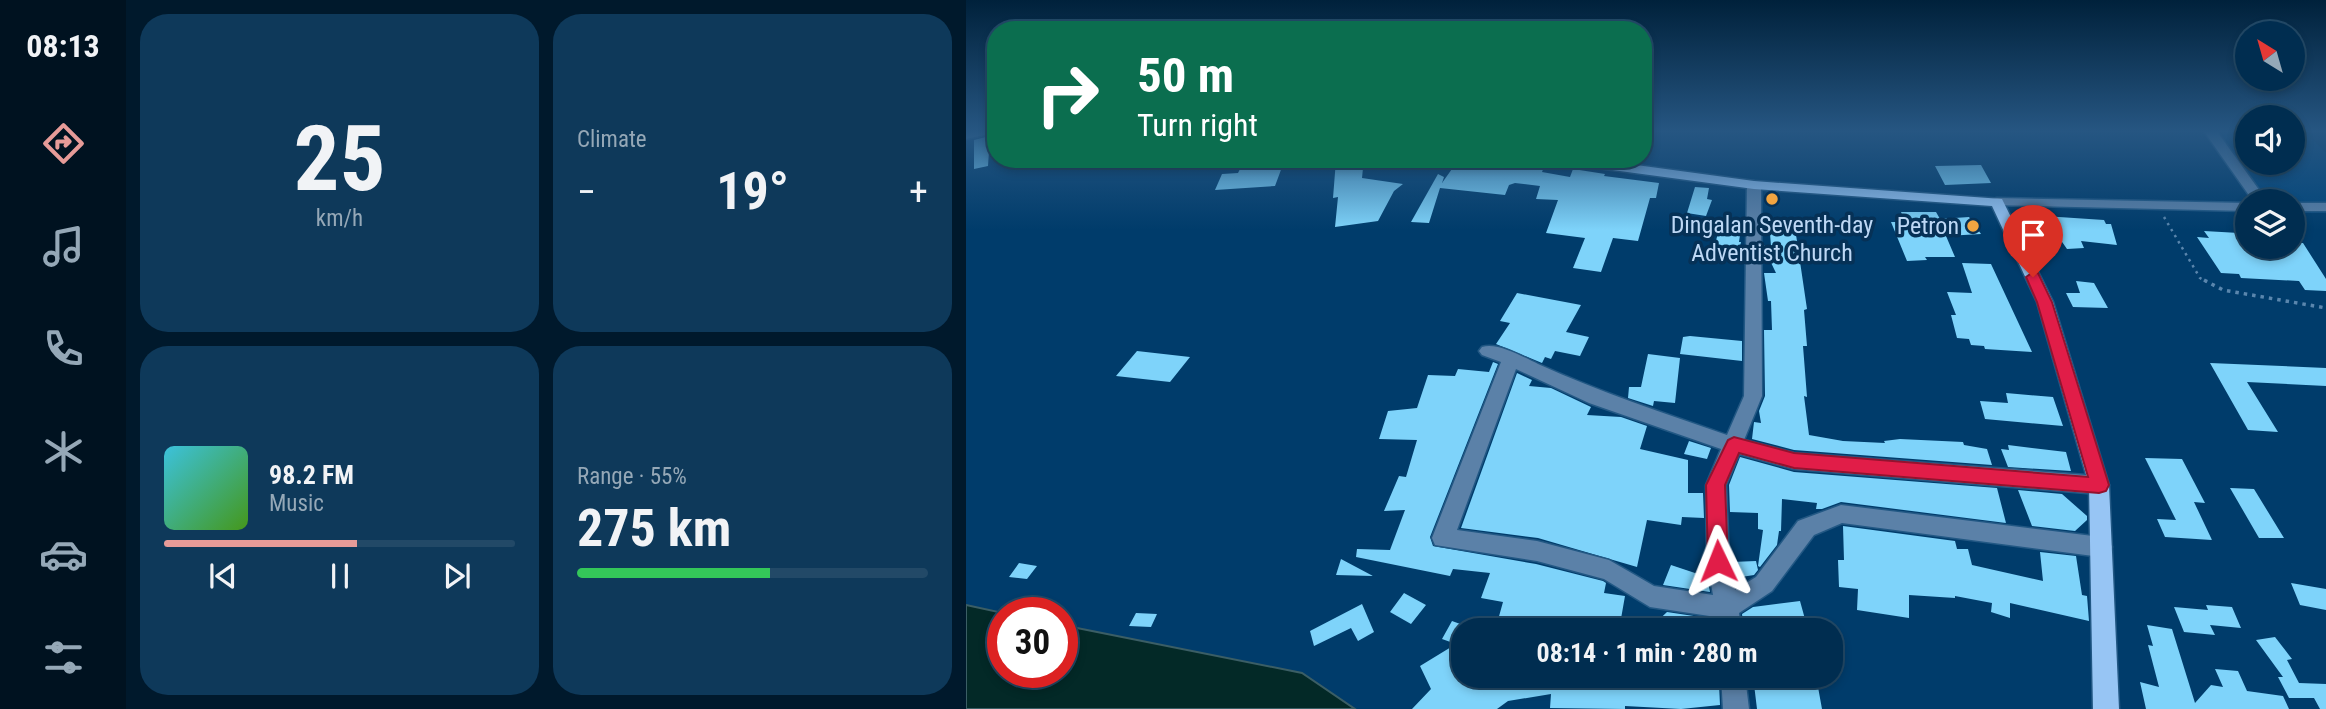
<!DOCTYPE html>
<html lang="en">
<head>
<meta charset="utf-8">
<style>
	:root { --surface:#002d50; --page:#0e395a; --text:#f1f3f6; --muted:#95a8b7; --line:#224967; --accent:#e69b98 }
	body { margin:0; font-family:"Roboto Condensed",sans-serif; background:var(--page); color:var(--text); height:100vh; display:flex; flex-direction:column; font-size:26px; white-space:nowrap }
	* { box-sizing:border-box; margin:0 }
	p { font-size:23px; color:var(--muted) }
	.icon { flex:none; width:38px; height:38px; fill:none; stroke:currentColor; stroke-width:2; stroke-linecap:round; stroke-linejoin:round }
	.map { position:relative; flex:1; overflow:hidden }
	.side { display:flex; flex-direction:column; gap:14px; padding:14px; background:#00192c; width:840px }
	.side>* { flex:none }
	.hud { position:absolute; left:21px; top:21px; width:665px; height:147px; border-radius:28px; box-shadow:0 4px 10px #0003,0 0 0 2px var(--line); background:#0b6e4f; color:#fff; overflow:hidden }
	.needle { width:46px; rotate:323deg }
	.tools { position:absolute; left:1269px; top:21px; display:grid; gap:14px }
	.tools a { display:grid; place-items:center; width:70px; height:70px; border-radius:50%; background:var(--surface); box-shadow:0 4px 10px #0003,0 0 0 2px var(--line); font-size:35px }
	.speed { position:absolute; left:21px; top:597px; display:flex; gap:14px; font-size:35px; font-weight:700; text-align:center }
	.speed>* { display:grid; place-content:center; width:91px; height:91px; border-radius:50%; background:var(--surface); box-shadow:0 4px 10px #0003,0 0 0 2px var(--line); line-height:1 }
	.speed .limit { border:10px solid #d22; background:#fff; color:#111 }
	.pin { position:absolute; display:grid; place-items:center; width:60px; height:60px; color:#fff; margin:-72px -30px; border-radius:50% 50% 50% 0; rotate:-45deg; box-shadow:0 0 7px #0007 }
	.pin .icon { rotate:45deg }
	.me { position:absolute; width:77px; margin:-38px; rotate:358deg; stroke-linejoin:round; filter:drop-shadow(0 0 5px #0008) }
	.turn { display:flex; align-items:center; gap:24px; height:147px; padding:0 35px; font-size:32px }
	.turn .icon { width:91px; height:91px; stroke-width:2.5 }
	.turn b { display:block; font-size:49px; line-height:60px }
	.big { font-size:52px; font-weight:700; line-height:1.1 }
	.side .widget { flex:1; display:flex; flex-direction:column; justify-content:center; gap:10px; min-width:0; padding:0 24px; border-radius:28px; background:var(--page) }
	.side .dial { align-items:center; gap:0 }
	.dial b { font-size:91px; line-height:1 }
	.song { display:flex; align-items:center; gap:21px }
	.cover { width:84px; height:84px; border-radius:10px; background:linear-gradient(135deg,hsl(190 70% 55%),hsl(100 70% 35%)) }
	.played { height:7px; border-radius:4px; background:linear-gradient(90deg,var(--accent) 55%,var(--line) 55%) }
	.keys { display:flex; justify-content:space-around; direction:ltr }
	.heat { display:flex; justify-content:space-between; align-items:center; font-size:38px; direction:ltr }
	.charge { height:10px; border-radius:5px; background:linear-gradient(90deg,#34c759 55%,var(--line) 0) }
	.side .tiles { flex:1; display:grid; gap:14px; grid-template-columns:repeat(2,1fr) }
	.trip { position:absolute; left:485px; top:618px; width:392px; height:70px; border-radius:28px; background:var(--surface); box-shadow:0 4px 10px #0003,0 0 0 2px var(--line); font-weight:700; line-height:70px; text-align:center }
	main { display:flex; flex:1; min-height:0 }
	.tabs { display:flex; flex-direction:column; width:126px; justify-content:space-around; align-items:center; background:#001220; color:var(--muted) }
	.tabs .icon { width:49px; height:49px }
	.tabs .on { color:var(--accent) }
	.tabs b { font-size:32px; color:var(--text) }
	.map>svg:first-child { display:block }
	.built { fill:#00457a }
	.water { fill:#032927; stroke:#3b5e65; stroke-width:2 }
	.building { fill:#7ed3fa }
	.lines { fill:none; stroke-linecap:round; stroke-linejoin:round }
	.minor-casing { stroke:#225884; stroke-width:3 }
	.major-casing { stroke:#225884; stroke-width:3 }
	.path-far1 { stroke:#5a86ad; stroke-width:2.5; stroke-dasharray:2.5 4.5; stroke-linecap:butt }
	.path { stroke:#5a86ad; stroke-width:3.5; stroke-dasharray:3.5 5; stroke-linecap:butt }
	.minor { fill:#5b81a8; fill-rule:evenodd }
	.major { fill:#97c5f4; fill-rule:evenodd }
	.route { fill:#e11d48; stroke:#92132f; stroke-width:2 }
	.poi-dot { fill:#f2a541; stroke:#063156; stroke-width:2.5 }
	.labels { text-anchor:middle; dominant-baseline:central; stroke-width:7; stroke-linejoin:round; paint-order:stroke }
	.poi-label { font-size:24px; fill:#bdd8f5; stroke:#063156 }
</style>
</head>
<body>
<main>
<nav class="tabs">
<b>08:13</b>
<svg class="icon on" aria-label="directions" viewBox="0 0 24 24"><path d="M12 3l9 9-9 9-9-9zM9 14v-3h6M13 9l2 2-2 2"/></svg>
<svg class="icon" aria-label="music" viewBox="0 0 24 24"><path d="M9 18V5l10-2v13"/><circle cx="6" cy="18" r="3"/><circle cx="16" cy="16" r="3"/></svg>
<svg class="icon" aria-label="phone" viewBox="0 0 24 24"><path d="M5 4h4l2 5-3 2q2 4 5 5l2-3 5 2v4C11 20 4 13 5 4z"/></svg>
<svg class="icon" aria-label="climate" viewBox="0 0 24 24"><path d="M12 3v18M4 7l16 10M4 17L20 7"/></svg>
<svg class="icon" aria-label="car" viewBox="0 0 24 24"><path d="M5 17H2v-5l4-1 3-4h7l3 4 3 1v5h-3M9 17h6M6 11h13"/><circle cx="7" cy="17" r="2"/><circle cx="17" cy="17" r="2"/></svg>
<svg class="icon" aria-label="filters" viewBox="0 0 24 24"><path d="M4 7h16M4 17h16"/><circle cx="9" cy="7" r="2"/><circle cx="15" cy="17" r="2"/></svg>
</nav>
<section class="side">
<div class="tiles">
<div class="widget dial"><b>25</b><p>km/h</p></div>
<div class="widget"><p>Climate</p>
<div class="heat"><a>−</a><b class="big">19°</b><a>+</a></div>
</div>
<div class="widget">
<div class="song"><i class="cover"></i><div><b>98.2 FM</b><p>Music</p></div></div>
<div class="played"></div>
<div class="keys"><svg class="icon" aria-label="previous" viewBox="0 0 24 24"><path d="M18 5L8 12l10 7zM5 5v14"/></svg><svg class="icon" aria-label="pause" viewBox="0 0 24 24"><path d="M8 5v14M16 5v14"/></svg><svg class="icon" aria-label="next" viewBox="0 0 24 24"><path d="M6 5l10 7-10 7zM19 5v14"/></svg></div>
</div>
<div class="widget"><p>Range · 55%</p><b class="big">275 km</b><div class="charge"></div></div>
</div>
</section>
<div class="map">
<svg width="1360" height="709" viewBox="0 0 1360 709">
	<rect width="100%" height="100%" fill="#003c6b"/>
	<path class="built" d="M1253,130H1281V163H1326L1327,130H1337L1360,153V213H1327L1326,201H1300Z"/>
	<path class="water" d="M0,605L37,613V672H96V625L336,673L389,709H0Z"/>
	<path class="building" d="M24,136L22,166L8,169V140Z
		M297,159H319L309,186L249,190L256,174L272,173L276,165L297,164Z
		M493,159L558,163L557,164L578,167L576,172L604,177L607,169L639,174L638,176L693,183L690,198H684L672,241L647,238L635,272L607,268L619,238L580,233L592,200L570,199L574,186L549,183L543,185L539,195L474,188L463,223L445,222L472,174L478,177L476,183Z
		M370,160L397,168L396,178L437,184L428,191L412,221L369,227L372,197L367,198Z
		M1015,165L1025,183L979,185L969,166Z
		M729,187L743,188L741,199L746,200L740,216L721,213Z
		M935,212H970L974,219L1003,217L1015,234L980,236L989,257H959L961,260L941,261L925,222H939Z
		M1078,216L1138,220L1140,224H1145L1151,245L1115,241L1118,248L1101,249Z
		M803,221H828L841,309L838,310L841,346H837L841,397L838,396L843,435L877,441L919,443L918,441L934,439L997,442L998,445L1021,449L1026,465L828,450L786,439L788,422L795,423L793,411L799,396L798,330H806L805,301H802L798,273H810L798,248V245L805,246Z
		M1238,231L1273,233L1281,247H1326V243H1337L1360,279V291L1339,290L1333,281L1275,278L1273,274L1255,273L1231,237L1243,238Z
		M752,233L774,235L773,242H775L772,255L747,252Z
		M996,263L1025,264L1066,352L1019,349L1018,346L1005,345L1003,339L991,338L985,315H990L981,292L1006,293Z
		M1110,281L1128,283L1142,308L1107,307L1100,293H1114Z
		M551,293L615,305L600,332L623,337L614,356L589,351L585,359L579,357L576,363L530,344L544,323L534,321Z
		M724,336L776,341V361L714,354L717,337Z
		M171,351L224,357L204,382L150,376Z
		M682,354L714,358L709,403L688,401L687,406L662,398L663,387H675Z
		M527,362L532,364L464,537L467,546L570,564L637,581L640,583L638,593L659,596L653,630H552L530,627L537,602L515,598L524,573L487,569L484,576L390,557L391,549L424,550L439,510L418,511L433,476L440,477L451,440L413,439L422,411L451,408L462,375L489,376L492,369L523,372Z
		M1244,363L1360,368V386L1281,382L1312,432L1282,430Z
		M551,373L566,380L563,386L585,388L625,407L621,415L655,417L681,426L674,449L722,460V493H737L738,518L716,517L715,525L681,520L671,567L572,538L495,528Z
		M1040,393L1087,397L1097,426L1019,419L1014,401L1042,403Z
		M723,441L745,448L741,459L718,454Z
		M1042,445L1100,452L1105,471L1042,467L1035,449L1043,450Z
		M774,457L828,472L1031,488L1040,523L875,502L856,509H850L851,503L816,499L815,531H813L811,545L794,567L792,566L797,530L792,529V513L764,512L763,485Z
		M1179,458L1216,459L1239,503L1228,502L1246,540L1199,537L1191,519L1210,520Z
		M1264,488L1288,489L1318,538H1293Z
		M1052,490L1096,494L1121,516V520L1109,531L1066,526Z
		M877,526L989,541L991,549H1002L1006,565L1077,581L1074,552L1110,556L1116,595L1121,596L1123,621L1044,603V618L1025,612L1026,603L989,596V598L943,595V618L891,610L892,589L873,587L872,560H878Z
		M375,559L407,576L370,575Z
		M790,561L792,570L788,575L769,578L766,562Z
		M53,563L71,566L61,579L43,577Z
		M705,565L741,577L744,592L697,585Z
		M1325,583L1360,589V610L1334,605Z
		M438,593L460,605L445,624L424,612Z
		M834,601L842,630H778L776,614L787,607Z
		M396,604L408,632L392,641L385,628L348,646L344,631Z
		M1240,605L1266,607L1275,628L1244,625L1249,635L1218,632L1208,607L1242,610Z
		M701,612L748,619V630H682Z
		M170,613L191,614L185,627L163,626Z
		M486,621L497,625V676H542L545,684L589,676H746L741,685L753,684L754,705L715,709L659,706V709L584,708L585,694L542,701L531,709H446L465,689L454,666L490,644L476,639Z
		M1181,625L1206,629L1229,703L1245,685L1257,687L1249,669L1272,671L1281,691L1317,696L1323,709H1180L1174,682L1193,687L1182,645L1187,646Z
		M1309,637L1326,659L1321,660L1333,683L1360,684V709H1354L1348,698H1323L1312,677H1317L1290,640Z
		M787,676H850L856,709H791Z"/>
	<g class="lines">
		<defs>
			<path id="minor" d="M29,130L27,133L0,139V131Z
				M1237,130H1250L1301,201H1287Z
				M788,181L795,185L796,396L778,440L828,453L1133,476L1140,479L1143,485L1140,491L1133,494L828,469L773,454L760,485L763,561L769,590L790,577L832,521L875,505L1135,537L1143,540L1146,547L1143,554L1135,557L876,523L848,535L806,591L773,613L775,630H751L750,617L684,607L638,579L571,561L469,545L466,538L535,362L516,355L513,351L516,347C532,342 557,357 572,364C634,392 697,413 761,435L778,396L781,185ZM550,369L623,403L755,449L740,485L741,561L747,595L688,586L643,560L571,541L491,530Z
				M1031,198L1281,203V211L1026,205V199Z
				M1326,203H1360V211H1326Z
				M755,676H779L783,709H757Z"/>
			<path id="major" d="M588,159H626L788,181L1036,199L1087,302L1143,485L1153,709H1127L1123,485L1071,302L1026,206L788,189L594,163Z"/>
		</defs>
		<use href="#minor" class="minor-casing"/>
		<use href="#major" class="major-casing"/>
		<path class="path-far1" d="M1198,217L1234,278L1241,282"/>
		<path class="path" d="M1238,280L1257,290L1360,308"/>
		<use href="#minor" class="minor"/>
		<use href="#major" class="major"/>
	</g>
	<linearGradient id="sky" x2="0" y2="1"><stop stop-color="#00213b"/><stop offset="0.57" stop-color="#265682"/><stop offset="1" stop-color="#265682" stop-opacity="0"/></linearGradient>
	<rect width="1360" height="230" fill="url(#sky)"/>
	<path class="route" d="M1067,272L1072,273L1086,302L1143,485L1140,491L1133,493L828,468L773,453L759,485L762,561L759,567L752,570L745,567L742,561L740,485L762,440L768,437L828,453L1122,477L1071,302L1060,277Z"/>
	<g class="poi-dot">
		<circle cx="806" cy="199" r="7"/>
		<circle cx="1007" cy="226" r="7"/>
	</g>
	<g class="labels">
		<g class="poi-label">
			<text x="806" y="225">Dingalan Seventh-day<tspan x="806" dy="28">Adventist Church</tspan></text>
			<text x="993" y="226" text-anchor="end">Petron</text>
		</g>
	</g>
</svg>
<div class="tools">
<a><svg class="needle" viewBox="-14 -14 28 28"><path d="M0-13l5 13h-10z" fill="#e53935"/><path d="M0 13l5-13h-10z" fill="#95a8b7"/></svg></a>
<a><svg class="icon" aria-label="sound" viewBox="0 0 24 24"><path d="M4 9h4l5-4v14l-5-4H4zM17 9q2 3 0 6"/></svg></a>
<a><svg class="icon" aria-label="layers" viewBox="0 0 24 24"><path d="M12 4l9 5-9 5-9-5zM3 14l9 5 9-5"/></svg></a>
</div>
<div class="speed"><div class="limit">30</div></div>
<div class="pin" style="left:1067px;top:277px;background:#d93025"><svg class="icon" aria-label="arrive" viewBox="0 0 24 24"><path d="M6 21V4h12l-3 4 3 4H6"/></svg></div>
<svg class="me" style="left:752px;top:561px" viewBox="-20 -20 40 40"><path d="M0-17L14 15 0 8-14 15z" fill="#e11d48" stroke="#fff" stroke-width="4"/></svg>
<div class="trip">08:14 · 1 min · 280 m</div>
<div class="hud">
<div class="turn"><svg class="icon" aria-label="right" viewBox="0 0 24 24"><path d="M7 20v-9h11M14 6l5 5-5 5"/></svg><div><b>50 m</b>Turn right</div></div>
</div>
</div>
</main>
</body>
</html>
